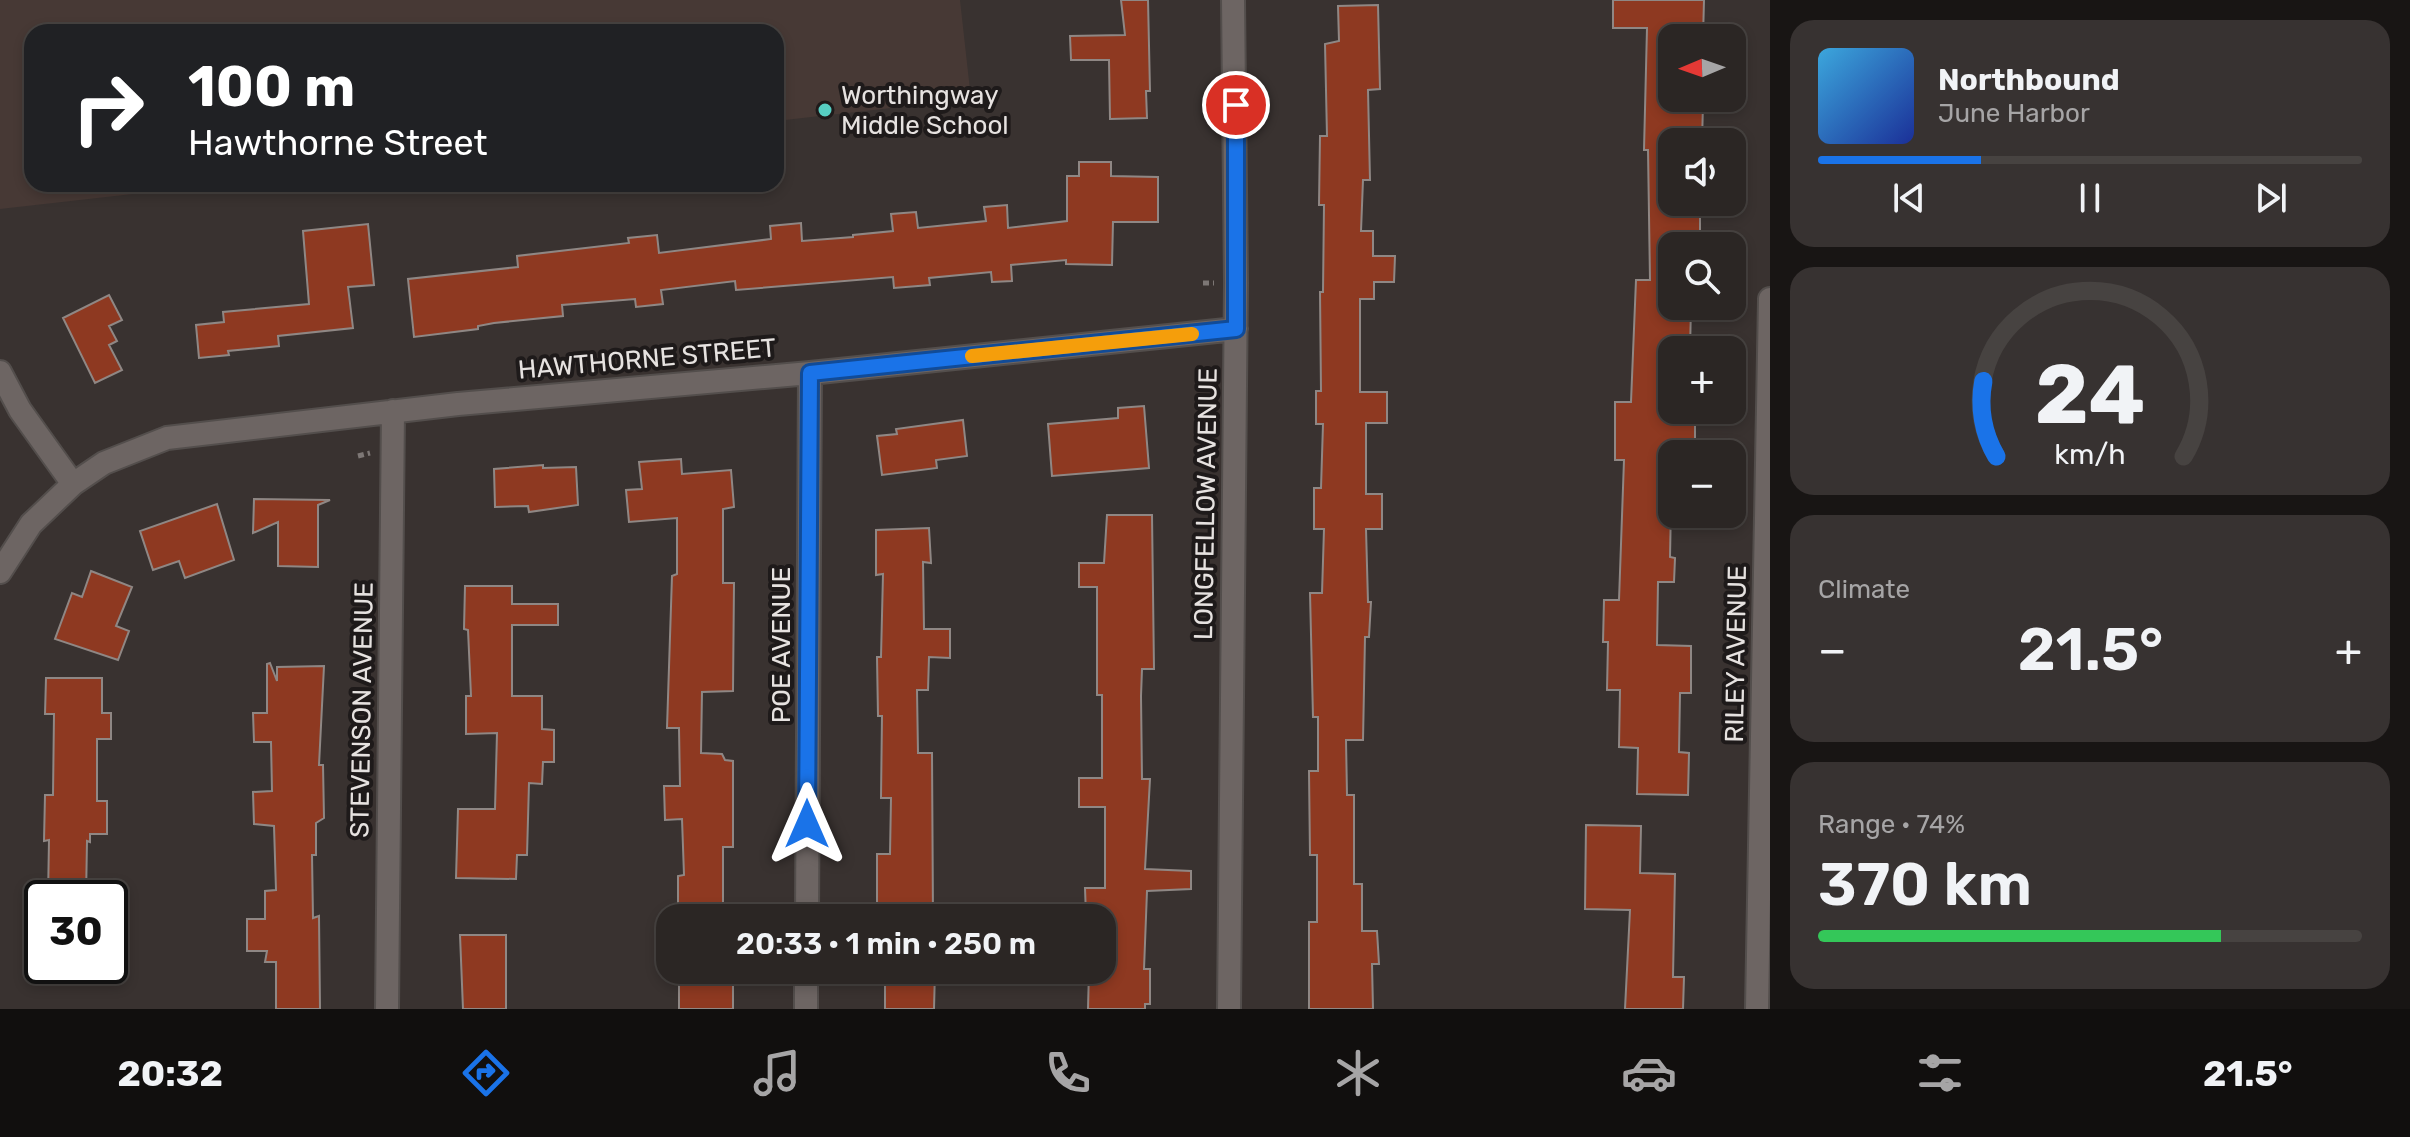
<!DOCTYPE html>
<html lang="en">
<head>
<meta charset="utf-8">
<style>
	:root { --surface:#2b2624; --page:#373231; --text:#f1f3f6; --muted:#a6a5a6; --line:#474341; --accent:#1a73e8 }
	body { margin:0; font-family:Rubik,sans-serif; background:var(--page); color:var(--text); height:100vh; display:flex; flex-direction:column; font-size:30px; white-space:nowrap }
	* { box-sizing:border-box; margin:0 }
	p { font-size:26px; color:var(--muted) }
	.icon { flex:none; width:44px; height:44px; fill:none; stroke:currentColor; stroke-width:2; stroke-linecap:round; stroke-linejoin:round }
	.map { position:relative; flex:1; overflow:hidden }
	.side { display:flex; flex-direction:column; gap:20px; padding:20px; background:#181514; width:640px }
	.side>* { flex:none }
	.top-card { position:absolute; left:24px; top:24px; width:760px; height:168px; border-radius:24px; box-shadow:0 4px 12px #0003,0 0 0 2px var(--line); background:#202124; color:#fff; overflow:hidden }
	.needle { width:52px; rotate:268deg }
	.fabs { position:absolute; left:1658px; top:24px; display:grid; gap:16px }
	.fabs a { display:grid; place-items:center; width:88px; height:88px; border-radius:16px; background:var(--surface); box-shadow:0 4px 12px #0003,0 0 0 2px var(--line); font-size:40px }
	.speed { position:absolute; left:24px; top:880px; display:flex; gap:16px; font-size:40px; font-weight:700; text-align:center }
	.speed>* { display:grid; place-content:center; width:104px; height:104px; border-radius:50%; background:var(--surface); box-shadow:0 4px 12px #0003,0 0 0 2px var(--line); line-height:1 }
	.speed .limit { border:4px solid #111; border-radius:12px; background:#fff; color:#111 }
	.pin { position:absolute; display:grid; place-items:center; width:68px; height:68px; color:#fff; margin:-34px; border:4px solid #fff; border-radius:50%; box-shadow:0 2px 8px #0007 }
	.me { position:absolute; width:88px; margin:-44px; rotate:0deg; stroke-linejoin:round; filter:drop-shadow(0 0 6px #0008) }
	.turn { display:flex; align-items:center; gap:28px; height:168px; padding:0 32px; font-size:36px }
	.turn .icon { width:104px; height:104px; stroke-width:2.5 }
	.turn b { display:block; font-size:56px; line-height:68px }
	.big { font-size:60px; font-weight:600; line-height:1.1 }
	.side .card { flex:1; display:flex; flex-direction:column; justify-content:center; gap:12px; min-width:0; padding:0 28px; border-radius:24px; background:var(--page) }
	.side .dial { align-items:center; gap:0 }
	.dial svg { height:208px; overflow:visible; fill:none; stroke:var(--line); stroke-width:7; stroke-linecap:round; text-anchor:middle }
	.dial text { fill:var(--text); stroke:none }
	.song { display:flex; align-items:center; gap:24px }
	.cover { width:96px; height:96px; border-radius:12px; background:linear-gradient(135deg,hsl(200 70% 55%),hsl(230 70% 35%)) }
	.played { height:8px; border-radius:4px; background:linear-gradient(90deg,var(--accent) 30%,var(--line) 30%) }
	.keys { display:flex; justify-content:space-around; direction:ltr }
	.heat { display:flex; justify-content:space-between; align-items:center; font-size:44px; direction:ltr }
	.charge { height:12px; border-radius:6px; background:linear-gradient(90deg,#34c759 74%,var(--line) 0) }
	.trip { position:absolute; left:656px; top:904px; width:460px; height:80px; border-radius:24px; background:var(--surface); box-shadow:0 4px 12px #0003,0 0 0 2px var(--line); font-weight:600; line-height:80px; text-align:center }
	.dock { display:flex; height:128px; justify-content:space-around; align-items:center; background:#110f0e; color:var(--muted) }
	.dock .icon { width:56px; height:56px }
	.dock .selected { color:var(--accent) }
	.dock b { font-size:36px; color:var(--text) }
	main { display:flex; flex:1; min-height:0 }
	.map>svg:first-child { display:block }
	.built { fill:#473935 }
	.building { fill:#8e3921; stroke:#8f8784; stroke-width:2 }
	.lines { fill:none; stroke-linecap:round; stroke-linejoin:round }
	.minor-casing { stroke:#534e4c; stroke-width:26 }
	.path { stroke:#7d7775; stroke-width:5; stroke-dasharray:6 4; stroke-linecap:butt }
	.minor { stroke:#6d6563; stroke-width:22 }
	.route-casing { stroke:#114b97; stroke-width:20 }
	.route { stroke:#1a73e8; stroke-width:14 }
	.slow { stroke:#f59e0b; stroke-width:14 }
	.poi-dot { fill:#57cec2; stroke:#1e1a1a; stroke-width:3 }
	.labels { text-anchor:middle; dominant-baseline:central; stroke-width:8; stroke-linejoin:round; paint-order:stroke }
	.poi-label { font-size:26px; fill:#e6e2e0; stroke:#1e1a1a; text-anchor:start }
	.street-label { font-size:26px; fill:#e6e2e0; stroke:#1e1a1a }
</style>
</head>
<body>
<main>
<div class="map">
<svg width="1770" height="1009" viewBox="0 0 1770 1009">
	<rect width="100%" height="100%" fill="#393230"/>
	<path class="built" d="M0,0H960L971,99L776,121V32H32V184H221L0,209Z"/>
	<path class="building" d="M1121,0H1148L1150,91H1146L1147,118L1110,119L1109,60H1071L1070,36L1125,35Z
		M1613,0H1704L1703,38H1672V98H1693V104H1703L1702,142H1672V202H1700V237H1672V306H1691L1690,350H1672V424H1695V454H1672L1670,557L1675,558L1674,582H1658L1657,645L1691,646V693H1680L1679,752L1689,753L1688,795L1637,794L1638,748L1619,747L1620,690H1607L1608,642H1603L1604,600H1619L1624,460H1615V402H1631L1636,280H1650L1648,150H1644L1647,28H1613Z
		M1378,5L1380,89L1368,90L1370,180H1363L1361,231H1373V256H1395L1394,282H1374V299H1360V392H1387V423H1366V494H1382V529H1366L1368,602H1371L1369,637H1365L1363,740H1346L1347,795H1354V884H1362V931H1377L1379,964H1372L1373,1009H1309V922H1317V855H1310L1309,771H1318V717H1313L1310,593H1322L1324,529H1314V488H1321L1323,424H1316V391H1321L1320,292H1323L1324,205H1319L1320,136H1327L1325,44L1339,41L1338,6Z
		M1079,162H1111V176L1158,177V222H1113L1112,265L1066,264V260L1011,265L1012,281L992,282L991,272L929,278L930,285L894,288L893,277L736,290L735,281L661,290L663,304L636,307L635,299L562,305L563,316L494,323L478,326V329L414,337L408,279L518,267L517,256L629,243L628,238L657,235L659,253L771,239L770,226L801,223L802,241L853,237V235L893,231L891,214L916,212L918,228L986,221L984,207L1007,205L1008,228L1067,221V176H1079Z
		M368,224L374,285L348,287L353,328L278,336L279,346L228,351L229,355L199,358L196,325L224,322L223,312L309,304L303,231Z
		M109,295L122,320L109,326L117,341L109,345L122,370L95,383L63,318Z
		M1144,406L1149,468L1052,476L1048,424L1118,418V408Z
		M963,420L967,456L936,460L937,468L882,475L877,436L897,434L896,429Z
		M681,459L682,474L731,470L734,507L723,509V583H734L733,691L702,692L701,753L722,754L725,760L733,761V847H723V918H678V876L684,875L682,819L665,820L664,786H680L679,728H667L672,576L677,574V518L629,522L626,490L642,489L639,462Z
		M543,465V468L576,467L578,505L529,512L528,506L495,507L494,469Z
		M254,499L330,500L318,505V567L278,566V522L253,533Z
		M217,504L234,560L185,578L179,561L153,570L140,531Z
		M1107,515H1152L1154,669H1142L1141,696L1142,779H1150L1145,869L1191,871V889L1147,891L1144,969H1150V1004H1145V1009H1088L1089,970H1102V916H1086L1085,888H1105V807H1079V778H1102V695H1097V587H1079V563H1104Z
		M929,528L931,563L923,562L924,629H950V658L929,657L928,690H917L918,753H932L933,918H888V906H877V854H890L891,798H881L882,716H878L877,657H881L883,574L876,575V530Z
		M91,571L132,587L116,626L129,631L118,660L55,639L72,593L82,597Z
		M465,586H512V604H558V625H512V696H542V729L554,730V762H543L542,784L529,783L527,855H517L516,879L456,878L458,809H495L497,733L466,734V696H471L468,630L464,629Z
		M270,663L277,681V667L324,666L319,765H323L324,818L316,823V855H312L313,918L319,916L320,1009H276V962H265L267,951H247V919H265V891L276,890L274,826L254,824L253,792L272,791L271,742H254L253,713H267V664Z
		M46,678H102V713H111V739H97V801H107V834H90V842L87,841L86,898H48L49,840L44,841L45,795H53L54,714H45Z
		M1586,825L1641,826L1640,873L1675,874L1673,977H1684L1683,1009H1625L1630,910L1585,909Z
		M460,935H506V1009H463Z
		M885,970H935L934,1009H885Z
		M679,983H733V1009H679Z"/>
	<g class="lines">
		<defs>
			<path id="minor" d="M0,372L20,410L73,484
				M0,572L31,524L73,484L104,463L167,438L458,404L810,373L1236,329
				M807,918L810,373
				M387,1009L393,411
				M806,1009V970
				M1229,1009L1236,283L1233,0
				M1757,1009L1770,299"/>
		</defs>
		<use href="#minor" class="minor-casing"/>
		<path class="path" d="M1203,283H1214
			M755,345L756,356
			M358,456L370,453"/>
		<use href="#minor" class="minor"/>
	</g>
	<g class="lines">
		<defs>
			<path id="route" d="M807,824L810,373L1236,329V105"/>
		</defs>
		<use href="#route" class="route-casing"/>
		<use href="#route" class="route"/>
		<path class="slow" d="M972,356L1192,334"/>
	</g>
	<circle class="poi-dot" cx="825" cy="110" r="8"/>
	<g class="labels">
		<g class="poi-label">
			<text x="841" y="95">Worthingway<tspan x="841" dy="30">Middle School</tspan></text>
		</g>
		<g class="street-label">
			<text transform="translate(647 359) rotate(-5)">HAWTHORNE STREET</text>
			<text transform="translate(1206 504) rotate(-89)">LONGFELLOW AVENUE</text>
			<text transform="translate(781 645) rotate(-90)">POE AVENUE</text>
			<text transform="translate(1736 654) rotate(-89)">RILEY AVENUE</text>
			<text transform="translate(362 710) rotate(-89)">STEVENSON AVENUE</text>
		</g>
	</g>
</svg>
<div class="fabs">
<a><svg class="needle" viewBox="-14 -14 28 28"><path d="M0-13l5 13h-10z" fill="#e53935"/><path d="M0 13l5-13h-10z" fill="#a6a5a6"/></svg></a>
<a><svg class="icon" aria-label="sound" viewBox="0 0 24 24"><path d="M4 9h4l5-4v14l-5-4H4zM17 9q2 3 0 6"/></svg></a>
<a><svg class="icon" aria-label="search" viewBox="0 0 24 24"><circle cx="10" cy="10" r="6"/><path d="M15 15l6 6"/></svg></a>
<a>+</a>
<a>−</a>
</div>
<div class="speed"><div class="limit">30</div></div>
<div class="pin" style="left:1236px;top:105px;background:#d93025"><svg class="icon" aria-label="arrive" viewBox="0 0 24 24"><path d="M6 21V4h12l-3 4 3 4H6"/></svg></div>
<svg class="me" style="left:807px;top:824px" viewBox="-20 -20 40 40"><path d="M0-17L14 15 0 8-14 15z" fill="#1a73e8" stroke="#fff" stroke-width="4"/></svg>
<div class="trip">20:33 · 1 min · 250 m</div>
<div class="top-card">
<div class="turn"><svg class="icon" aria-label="right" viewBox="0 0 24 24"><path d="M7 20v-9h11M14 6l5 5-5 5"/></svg><div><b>100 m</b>Hawthorne Street</div></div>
</div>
</div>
<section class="side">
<div class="card">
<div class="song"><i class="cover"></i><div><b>Northbound</b><p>June Harbor</p></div></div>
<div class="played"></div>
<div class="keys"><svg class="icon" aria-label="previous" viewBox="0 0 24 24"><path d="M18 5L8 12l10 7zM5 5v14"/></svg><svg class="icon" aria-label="pause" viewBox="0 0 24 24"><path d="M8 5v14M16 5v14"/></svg><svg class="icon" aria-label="next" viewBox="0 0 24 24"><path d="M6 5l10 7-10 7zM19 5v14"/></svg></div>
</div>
<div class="card dial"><svg viewBox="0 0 100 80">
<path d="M14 69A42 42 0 1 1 86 69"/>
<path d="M14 69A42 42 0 0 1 9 40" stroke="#1a73e8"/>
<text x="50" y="56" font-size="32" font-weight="700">24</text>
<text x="50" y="72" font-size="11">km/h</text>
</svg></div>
<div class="card"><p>Climate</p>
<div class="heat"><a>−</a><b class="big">21.5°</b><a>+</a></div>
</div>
<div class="card"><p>Range · 74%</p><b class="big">370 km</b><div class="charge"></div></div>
</section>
</main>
<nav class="dock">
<b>20:32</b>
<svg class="icon selected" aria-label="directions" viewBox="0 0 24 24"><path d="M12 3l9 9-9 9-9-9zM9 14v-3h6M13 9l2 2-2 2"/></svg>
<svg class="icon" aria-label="music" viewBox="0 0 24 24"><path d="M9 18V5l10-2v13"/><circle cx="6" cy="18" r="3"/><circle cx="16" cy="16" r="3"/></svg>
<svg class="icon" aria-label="phone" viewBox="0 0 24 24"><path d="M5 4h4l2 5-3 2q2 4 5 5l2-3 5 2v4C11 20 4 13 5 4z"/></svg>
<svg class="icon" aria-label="climate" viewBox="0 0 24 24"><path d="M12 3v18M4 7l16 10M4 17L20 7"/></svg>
<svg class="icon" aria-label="car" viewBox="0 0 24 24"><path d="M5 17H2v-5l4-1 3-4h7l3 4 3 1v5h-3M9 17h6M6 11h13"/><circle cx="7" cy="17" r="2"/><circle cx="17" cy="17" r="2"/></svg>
<svg class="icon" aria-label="filters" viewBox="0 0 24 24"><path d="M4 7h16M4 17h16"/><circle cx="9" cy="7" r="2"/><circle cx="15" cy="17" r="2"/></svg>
<b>21.5°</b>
</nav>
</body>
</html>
